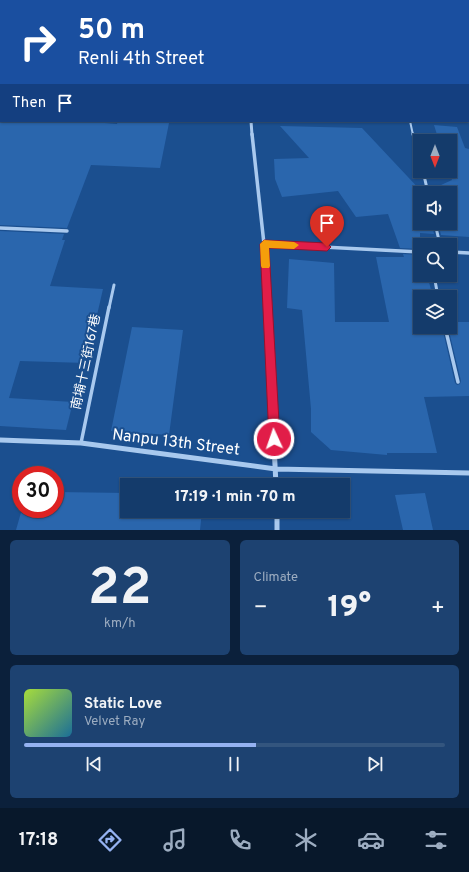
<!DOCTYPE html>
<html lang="en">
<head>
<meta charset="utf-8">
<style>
	:root { --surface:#143b6b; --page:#1d4271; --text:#f1f3f6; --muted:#9dadc1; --line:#33557e; --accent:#95b2f1 }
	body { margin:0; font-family:Overpass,"Noto Sans TC",sans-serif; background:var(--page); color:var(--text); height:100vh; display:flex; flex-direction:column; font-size:15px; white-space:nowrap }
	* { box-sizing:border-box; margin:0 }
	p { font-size:13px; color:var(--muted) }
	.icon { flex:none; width:22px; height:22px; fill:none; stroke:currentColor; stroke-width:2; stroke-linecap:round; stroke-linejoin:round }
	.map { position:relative; height:530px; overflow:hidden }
	.panel { display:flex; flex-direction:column; gap:10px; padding:10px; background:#0b203b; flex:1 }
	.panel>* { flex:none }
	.banner { position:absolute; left:0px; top:0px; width:469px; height:122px; box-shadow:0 1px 3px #0004,0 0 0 1px var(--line); background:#1a4fa0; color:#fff; overflow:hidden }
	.needle { width:26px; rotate:180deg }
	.buttons { position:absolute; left:413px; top:134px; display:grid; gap:8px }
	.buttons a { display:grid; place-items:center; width:44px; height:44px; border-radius:0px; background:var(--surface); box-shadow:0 1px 3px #0004,0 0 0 1px var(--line); font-size:20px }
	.speed { position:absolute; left:12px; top:466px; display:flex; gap:8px; font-size:20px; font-weight:700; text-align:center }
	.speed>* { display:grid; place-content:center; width:52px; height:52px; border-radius:50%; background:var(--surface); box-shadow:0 1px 3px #0004,0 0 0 1px var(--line); line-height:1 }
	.speed .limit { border:6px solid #d22; background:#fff; color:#111 }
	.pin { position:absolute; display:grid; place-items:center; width:34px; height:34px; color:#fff; margin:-41px -17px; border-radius:50% 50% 50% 0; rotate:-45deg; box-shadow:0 0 4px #0007 }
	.pin .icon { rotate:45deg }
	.me { position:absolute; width:44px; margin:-22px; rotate:357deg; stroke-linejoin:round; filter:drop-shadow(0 0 3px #0008) }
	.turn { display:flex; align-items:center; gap:14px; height:84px; padding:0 12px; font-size:18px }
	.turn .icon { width:52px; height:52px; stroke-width:2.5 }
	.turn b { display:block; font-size:28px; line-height:34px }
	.then { display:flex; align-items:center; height:38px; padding:0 12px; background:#0003; gap:8px; font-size:15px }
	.big { font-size:30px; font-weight:800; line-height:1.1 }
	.panel .card { flex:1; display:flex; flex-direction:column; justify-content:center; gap:6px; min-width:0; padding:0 14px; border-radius:6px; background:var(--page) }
	.panel .dial { align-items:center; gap:0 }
	.dial b { font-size:52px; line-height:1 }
	.song { display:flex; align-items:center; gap:12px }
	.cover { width:48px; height:48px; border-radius:6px; background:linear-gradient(135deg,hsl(80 70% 55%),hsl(200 70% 35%)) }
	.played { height:4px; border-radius:2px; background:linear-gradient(90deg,var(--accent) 55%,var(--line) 55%) }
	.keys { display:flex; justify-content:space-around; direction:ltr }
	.heat { display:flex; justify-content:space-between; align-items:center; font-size:22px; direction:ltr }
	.panel .tiles { flex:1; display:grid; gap:10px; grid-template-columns:1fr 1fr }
	.card:last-child { grid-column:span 2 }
	.trip { position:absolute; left:120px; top:478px; width:230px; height:40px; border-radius:0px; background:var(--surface); box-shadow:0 1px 3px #0004,0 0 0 1px var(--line); font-weight:800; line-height:40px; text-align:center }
	.tabs { display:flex; height:64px; justify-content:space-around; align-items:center; background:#08182b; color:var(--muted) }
	.tabs .icon { width:28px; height:28px }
	.tabs .current { color:var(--accent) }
	.tabs b { font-size:18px; color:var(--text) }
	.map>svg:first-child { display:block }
	.building { fill:#2a66ad }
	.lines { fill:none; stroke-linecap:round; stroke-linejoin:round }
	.lane-far2 { stroke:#a9c9ee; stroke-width:2 }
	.lane-far1 { stroke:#a9c9ee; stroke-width:3 }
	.lane { stroke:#a9c9ee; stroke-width:3.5 }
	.street-far2 { stroke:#a9c9ee; stroke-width:3 }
	.street-far1 { stroke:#a9c9ee; stroke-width:3.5 }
	.street { stroke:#a9c9ee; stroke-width:5 }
	.secondary { fill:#d6e6fa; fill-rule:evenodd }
	.route { fill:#e11d48; stroke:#92132f }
	.slow { fill:#f59e0b }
	.labels { text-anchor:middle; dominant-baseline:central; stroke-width:4; stroke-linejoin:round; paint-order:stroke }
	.street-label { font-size:13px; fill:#fff; stroke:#1b4f8f }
	.near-street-label { font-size:16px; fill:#fff; stroke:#1b4f8f }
</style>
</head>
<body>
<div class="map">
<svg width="469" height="530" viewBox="0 0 469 530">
	<rect width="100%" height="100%" fill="#1b4f8f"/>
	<path class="building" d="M0,121H80L117,124L118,121H127L169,123L160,168L91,165L67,228L0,225Z
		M434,125L457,127L465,148L469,149V237L441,235L438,223H450V193H431L430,190L452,180L449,171L450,141H439Z
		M280,126L362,128L423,193L425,192V193H420V223H432L434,234L420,233V249L400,248L388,214L356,217L338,191L282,197L275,179L274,159L309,158Z
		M0,231L64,234L62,240H65L50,286L103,289L86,363L20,361L9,398L73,402L66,430L0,426Z
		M403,254L420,255V275H427L433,297H420V327H442L455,383L457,385L460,384L461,381L448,327H450V322H469V396L424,397L437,453H387V455L331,450L311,432V409L302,310L287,308L289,259L334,263L335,322H389L376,257H404Z
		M132,327L183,330L169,435L111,431Z
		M55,492L127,493V511H202L200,530H16L22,509H55Z
		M425,493L433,530H403L395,495Z"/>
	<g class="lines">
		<path class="lane-far2" d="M410,121L413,135"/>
		<path class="lane-far1" d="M413,134L420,161
			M423,171L428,193
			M435,223L440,245
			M434,275L438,297
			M109,308L114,285"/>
		<path class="lane" d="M445,327L458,382
			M81,443L109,307"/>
		<path class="street-far2" d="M251,121L252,135"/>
		<path class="street-far1" d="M252,134L264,244L267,308
			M0,228L67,231
			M264,244L420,252
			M450,252L469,253"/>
		<path class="street" d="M267,307L276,485
			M0,440L81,443L276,469L469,473
			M277,511V530"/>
		<path class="secondary" d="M0,89H1V94H0Z
			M468,109H469V113H468Z"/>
	</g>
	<path class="route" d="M264,240L327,243L331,247L327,251L269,248L280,439L278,443L274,445L270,443L269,439L260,244Z"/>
	<path class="slow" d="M264,240L294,242L299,245L294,249L269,248L270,266L269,268H262L261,266L260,244Z"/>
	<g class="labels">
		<g class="street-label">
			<text transform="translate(87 362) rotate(-78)">南埔十三街167巷</text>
		</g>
		<g class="near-street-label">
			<text transform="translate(176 443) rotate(7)">Nanpu 13th Street</text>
		</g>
	</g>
</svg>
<div class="buttons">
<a><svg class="needle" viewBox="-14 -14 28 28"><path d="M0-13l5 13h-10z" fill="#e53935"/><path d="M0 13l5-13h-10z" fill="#9dadc1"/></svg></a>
<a><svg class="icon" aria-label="sound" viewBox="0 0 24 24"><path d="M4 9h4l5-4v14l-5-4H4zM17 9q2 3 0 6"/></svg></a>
<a><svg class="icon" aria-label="search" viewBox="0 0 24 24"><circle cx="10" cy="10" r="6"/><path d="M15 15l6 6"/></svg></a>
<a><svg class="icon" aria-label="layers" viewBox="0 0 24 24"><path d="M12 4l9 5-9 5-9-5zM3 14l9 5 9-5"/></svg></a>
</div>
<div class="speed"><div class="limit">30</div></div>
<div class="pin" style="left:327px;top:247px;background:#d93025"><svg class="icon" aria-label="arrive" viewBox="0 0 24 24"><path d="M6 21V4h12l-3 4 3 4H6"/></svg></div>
<svg class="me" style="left:274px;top:439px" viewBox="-20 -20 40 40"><circle r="17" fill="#e11d48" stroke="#fff" stroke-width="3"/><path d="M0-11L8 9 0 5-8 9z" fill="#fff"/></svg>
<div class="trip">17:19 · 1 min · 70 m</div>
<div class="banner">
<div class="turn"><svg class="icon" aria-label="right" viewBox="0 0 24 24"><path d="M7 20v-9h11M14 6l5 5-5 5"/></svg><div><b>50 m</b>Renli 4th Street</div></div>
<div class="then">Then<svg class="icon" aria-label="arrive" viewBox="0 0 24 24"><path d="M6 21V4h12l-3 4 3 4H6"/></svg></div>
</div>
</div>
<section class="panel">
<div class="tiles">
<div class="card dial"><b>22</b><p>km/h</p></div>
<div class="card"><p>Climate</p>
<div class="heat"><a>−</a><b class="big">19°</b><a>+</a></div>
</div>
<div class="card">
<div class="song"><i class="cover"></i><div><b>Static Love</b><p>Velvet Ray</p></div></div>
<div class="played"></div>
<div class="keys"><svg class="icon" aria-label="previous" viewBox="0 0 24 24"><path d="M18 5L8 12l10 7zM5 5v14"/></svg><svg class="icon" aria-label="pause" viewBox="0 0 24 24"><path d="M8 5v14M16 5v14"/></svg><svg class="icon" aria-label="next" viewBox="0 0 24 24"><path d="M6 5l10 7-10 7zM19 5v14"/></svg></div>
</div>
</div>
</section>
<nav class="tabs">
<b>17:18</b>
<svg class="icon current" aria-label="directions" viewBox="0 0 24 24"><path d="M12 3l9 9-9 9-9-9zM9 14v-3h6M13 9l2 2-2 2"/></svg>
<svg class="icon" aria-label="music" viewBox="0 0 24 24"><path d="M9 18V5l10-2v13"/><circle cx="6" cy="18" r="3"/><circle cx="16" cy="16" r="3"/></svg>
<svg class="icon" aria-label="phone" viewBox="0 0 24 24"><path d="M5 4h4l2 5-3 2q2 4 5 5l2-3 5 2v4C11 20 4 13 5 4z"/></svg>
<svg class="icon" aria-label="climate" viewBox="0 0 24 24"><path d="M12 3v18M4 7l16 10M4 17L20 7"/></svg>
<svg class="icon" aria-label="car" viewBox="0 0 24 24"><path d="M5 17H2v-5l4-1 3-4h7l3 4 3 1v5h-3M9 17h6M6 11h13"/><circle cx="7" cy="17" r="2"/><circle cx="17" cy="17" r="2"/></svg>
<svg class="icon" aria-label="filters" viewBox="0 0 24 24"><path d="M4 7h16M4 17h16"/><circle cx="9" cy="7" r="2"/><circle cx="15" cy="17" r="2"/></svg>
</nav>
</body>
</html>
